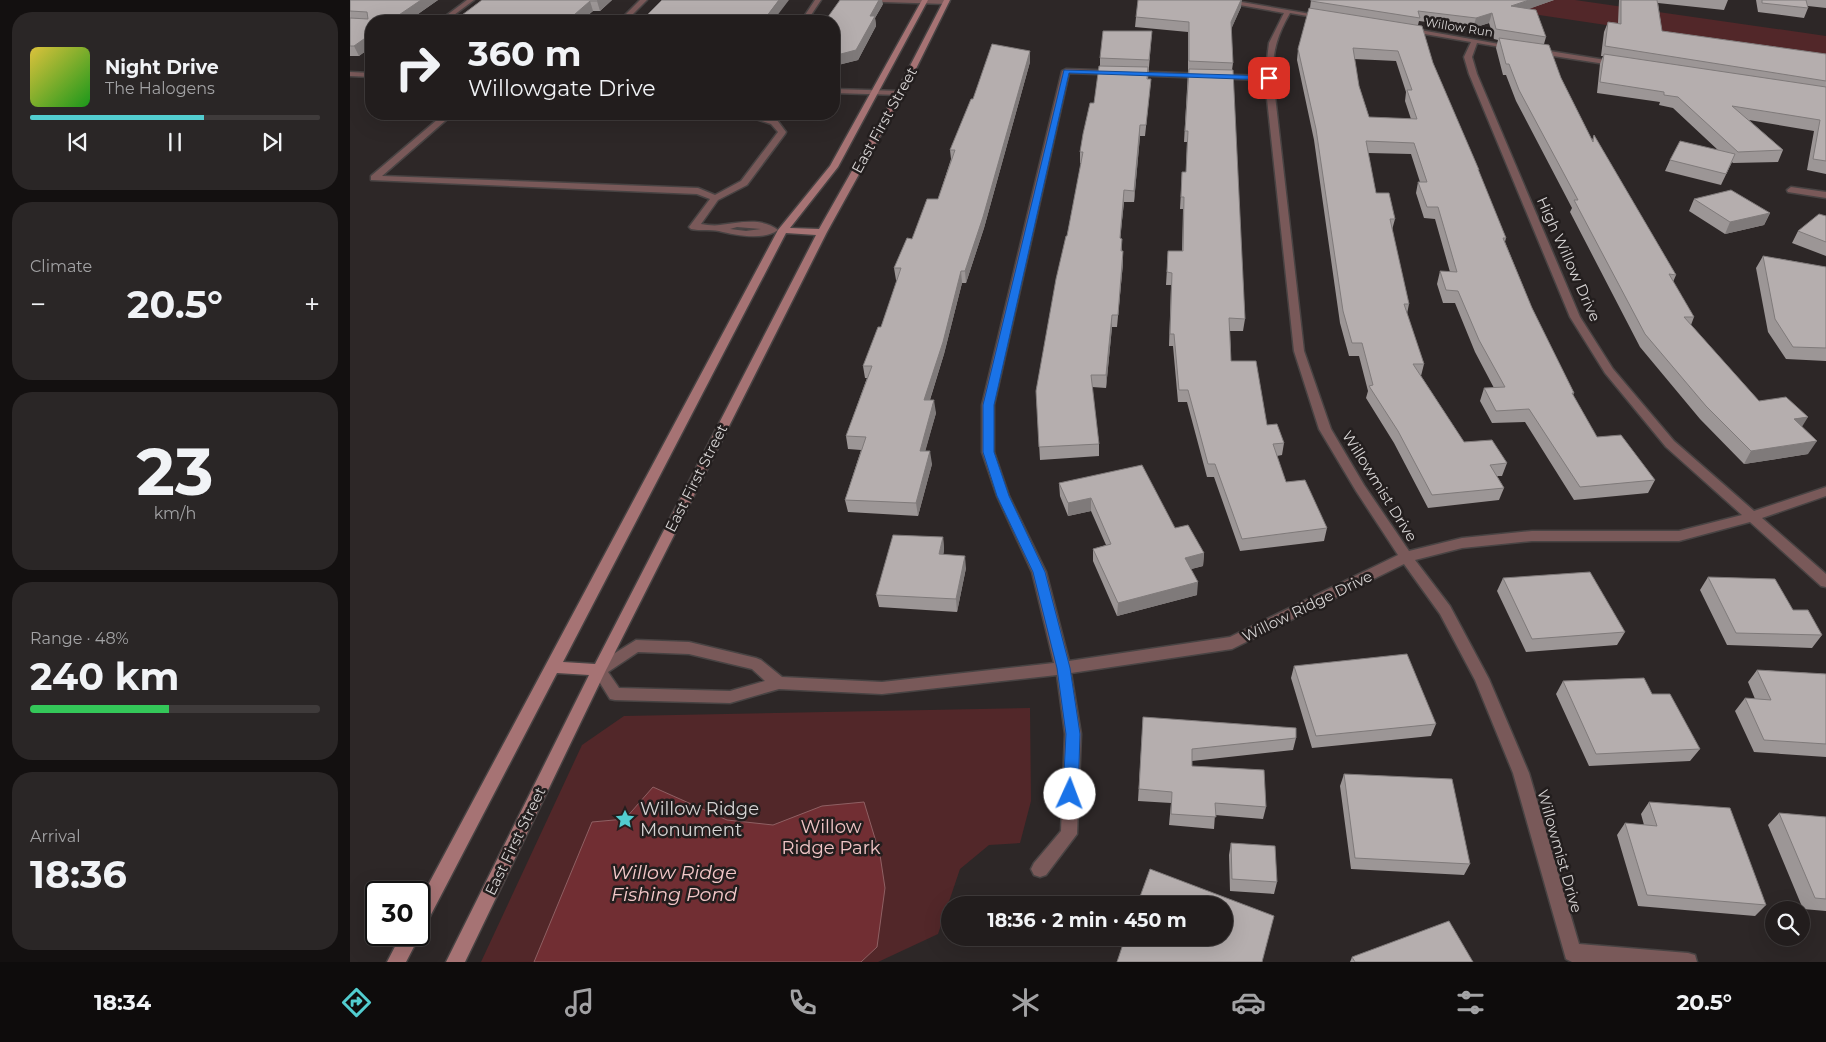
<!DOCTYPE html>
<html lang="en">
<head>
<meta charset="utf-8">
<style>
	:root { --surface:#221d1d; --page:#2a2626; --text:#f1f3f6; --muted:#a2a2a4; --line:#3f3b3b; --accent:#52cdd0 }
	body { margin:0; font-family:Montserrat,sans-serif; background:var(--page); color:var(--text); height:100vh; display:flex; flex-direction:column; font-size:19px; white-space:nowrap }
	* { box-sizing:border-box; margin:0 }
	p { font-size:16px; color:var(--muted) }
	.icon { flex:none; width:28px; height:28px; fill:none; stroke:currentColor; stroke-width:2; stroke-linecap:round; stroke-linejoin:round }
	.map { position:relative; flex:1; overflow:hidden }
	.drawer { display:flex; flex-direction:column; gap:12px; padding:12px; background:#131010; width:350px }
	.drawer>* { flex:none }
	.top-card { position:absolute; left:15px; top:15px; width:475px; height:105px; border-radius:20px; box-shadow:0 5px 20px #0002,0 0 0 1px var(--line); background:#221d1d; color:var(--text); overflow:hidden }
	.controls { position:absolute; left:1415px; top:901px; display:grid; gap:10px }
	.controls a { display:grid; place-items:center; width:45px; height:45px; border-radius:50%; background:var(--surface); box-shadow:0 5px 20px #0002,0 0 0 1px var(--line); font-size:25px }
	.speed { position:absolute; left:15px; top:881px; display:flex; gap:10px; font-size:25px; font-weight:700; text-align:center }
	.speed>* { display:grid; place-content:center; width:65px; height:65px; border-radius:50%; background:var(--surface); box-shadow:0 5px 20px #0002,0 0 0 1px var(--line); line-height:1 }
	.speed .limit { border:2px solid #111; border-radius:8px; background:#fff; color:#111 }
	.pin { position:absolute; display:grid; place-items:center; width:42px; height:42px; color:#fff; margin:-21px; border-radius:10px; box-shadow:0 2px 8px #0006 }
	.me { position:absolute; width:55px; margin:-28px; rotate:2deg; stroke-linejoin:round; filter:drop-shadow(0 0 4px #0008) }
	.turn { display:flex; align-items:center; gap:18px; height:105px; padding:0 20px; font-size:22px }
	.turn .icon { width:65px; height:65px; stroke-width:2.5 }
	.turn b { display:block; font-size:35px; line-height:42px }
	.big { font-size:38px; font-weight:700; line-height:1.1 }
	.drawer .tile { flex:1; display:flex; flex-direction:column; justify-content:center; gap:8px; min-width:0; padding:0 18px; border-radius:20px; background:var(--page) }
	.drawer .dial { align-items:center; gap:0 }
	.dial b { font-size:65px; line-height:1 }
	.song { display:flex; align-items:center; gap:15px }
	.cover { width:60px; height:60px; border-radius:8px; background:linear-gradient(135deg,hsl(50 70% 55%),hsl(120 70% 35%)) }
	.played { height:5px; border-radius:2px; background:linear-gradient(90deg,var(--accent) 60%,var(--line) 60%) }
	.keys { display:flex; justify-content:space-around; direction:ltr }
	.heat { display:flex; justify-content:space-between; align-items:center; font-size:28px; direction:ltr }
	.charge { height:8px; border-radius:4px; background:linear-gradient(90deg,#34c759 48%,var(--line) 0) }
	.trip { position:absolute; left:591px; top:896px; width:292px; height:50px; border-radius:25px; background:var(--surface); box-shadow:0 5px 20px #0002,0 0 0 1px var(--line); font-weight:700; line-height:50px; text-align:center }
	.menu { display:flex; height:80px; justify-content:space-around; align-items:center; background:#0e0c0c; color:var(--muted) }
	.menu .icon { width:35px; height:35px }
	.menu .on { color:var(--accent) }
	.menu b { font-size:22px; color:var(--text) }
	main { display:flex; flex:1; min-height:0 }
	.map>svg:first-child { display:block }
	.green { fill:#522729 }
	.water { fill:#712e33; stroke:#8f6063 }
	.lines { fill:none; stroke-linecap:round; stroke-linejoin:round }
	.minor-casing { stroke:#484343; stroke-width:3 }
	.secondary-casing { stroke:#484343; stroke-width:3 }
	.minor { fill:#795959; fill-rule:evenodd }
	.secondary { fill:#a67374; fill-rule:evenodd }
	.wall { fill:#9c9696; fill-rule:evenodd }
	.shaded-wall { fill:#7f7a7a }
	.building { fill:#b5aeae; stroke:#7f7a7a; fill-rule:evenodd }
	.route { fill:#1a73e8; stroke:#114b97 }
	.labels { text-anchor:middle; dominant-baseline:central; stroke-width:5; stroke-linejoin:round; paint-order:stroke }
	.far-street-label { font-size:12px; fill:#d6d3d3; stroke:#231e1e }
	.street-label { font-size:15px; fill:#d6d3d3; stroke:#231e1e }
	.near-poi-label { font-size:18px; fill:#d6d3d3; stroke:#231e1e; text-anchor:start }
	.near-park-label { font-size:18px; fill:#f1c5c6; stroke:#231e1e }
	.near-water-label { font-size:19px; font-style:italic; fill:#f4c8c9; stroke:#231e1e }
</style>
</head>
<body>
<main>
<section class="drawer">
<div class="tile">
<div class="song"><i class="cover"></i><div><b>Night Drive</b><p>The Halogens</p></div></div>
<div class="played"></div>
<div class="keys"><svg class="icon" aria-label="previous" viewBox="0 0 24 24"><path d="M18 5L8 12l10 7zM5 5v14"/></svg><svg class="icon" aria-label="pause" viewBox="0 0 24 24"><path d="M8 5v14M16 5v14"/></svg><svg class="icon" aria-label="next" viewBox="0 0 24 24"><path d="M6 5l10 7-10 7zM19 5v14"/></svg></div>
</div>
<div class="tile"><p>Climate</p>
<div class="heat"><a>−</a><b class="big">20.5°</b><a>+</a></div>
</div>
<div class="tile dial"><b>23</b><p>km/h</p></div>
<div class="tile"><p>Range · 48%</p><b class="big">240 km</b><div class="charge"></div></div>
<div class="tile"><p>Arrival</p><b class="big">18:36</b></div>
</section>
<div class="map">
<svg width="1476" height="962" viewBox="0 0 1476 962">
	<rect width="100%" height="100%" fill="#2d2727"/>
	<path class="green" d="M1089,0H1225L1476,36V58Z
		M680,708L681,801L670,843L639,845L610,869L588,934L528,962H131L232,745L274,716Z"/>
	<path class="water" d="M303,787L377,820L423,825L472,806L514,802L530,855L535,888L527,947L511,962H184L242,822L275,819Z"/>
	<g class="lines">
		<defs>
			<path id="minor" d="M117,0H124L96,21H89Z
				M290,0H297L276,21H269Z
				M465,0H471L457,21H451Z
				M530,0H595L599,2L596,4L533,2Z
				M886,1L978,17L975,19L940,13C927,35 922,53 923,78L954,351L981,429L1014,485L1059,551L1112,538L1182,531H1329L1392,515L1316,447L1255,373L1220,317L1119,74L1114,57L1121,42L1057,31L1056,30L1059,28L1166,47L1162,49L1127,43L1122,57L1127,74L1230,317L1263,369L1324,441L1404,511L1476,487V496L1412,518L1476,574V587L1471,586L1400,522L1329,541H1182L1112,548L1065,560L1100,606L1139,679L1179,773L1229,944L1338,953L1345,955L1347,962H1222L1216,959L1163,773L1125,680L1090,614L1054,564L882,649L721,673L731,734L727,834L696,875L690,877L684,875L681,869L684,863L711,831L715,734L707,675L532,694L429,689L380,703L265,700L260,699L242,670L244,666L286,640L339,642L406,658L411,660L432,677L532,682L704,663L682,572L647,496L632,452V405L712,71L716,69L915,76L919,43L934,13L884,4L883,3ZM719,73L915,80L944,351L969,429L1006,491L1048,555L880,637L719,661L696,572L659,496L644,452V405ZM288,652L339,654L402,669L415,681L380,691L269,688L258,672Z
				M1187,49L1268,62L1272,64L1268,66L1184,53V49Z
				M0,72L21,73V77L0,76Z
				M484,89L550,91L554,93L550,95L484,93Z
				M94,114H103L32,176L348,188L365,195L391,181L428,132L421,124L406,119L301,116L297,114L406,115L427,120L436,132L435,134L397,185L368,200L351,224C357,225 364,226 370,225C389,223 411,217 428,230C413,241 385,235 369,231C360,229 350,231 341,229L339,227L360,199L347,194L21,180V176ZM387,227L411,229L396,231L380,229Z
				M1441,187L1476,192V198L1438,192L1437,190Z"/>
			<path id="secondary" d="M572,0H578L488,167L440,228L469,229L546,93L594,0H600L554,93L477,232L256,670L115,962H96L239,675L207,673L75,926L69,929V902L428,230L480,166ZM436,233L466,235L245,664L213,662Z
				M69,932L70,935L56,962H37L51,935H69Z"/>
		</defs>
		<use href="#minor" class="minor-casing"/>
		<use href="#secondary" class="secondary-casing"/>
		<use href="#minor" class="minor"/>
		<use href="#secondary" class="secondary"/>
	</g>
	<path class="wall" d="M0,0H88L58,21H21V47L9,56H0Z
		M132,0H262L250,11H243L231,21H104Z
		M961,0H1204L1178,9L1196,37L1194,44L1242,140L1244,135L1326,275L1323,282L1344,317L1341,325L1409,401L1452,427L1458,454L1394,464L1350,419L1290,347L1220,212L1222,208L1166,101L1156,75H1153L1146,48L1148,40L1144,39L1139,23L1123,28L1069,21L1068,25L1083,63L1129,170V172L1156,238L1155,242L1182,308L1224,393L1223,395L1247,437L1305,480L1298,493L1224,500L1175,422L1142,423L1130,401L1134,388H1144L1125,352L1105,303H1093L1087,284L1090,271L1100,272L1085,219L1074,218L1066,193L1068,182H1070L1061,154L1018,153L1026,193L1045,219L1042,230L1059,304L1057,314L1074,364L1071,376L1114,442L1157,463L1152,476H1147L1154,488L1149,500L1078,508L1044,443L1016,398L1018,391L1009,356H999L990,323L964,140L947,60L948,49L960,8ZM1004,59L1046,61L1056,92L1055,101L1061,119L1019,117L1009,86Z
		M1269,0H1378L1374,10L1308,3L1312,31L1476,54V174L1457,170L1464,131L1399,120L1433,150L1428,162L1383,163L1382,162L1371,185L1315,171L1320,160L1369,151L1323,108L1309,105L1310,102L1247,93L1250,64L1253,56H1251L1254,32L1258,22L1268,23Z
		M1406,0H1476V8L1458,6V8L1454,18L1408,12Z
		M533,4L525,18L526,26L508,60L488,65L484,62V21Z
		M891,7L881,29L883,63L882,70L895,319L893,331H880L881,361L917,425L934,443L932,455L927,456L936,482L977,528L974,541L890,551L864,477H857L837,402H828L823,346H819L821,285H816L818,251H832L833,209H830L832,172H836L837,142H834L838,71V32L785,27L786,17Z
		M802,31L798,79H801L800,90L795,136H790L784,202H774L770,238L772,251H773V263L767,327H762L756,388L742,387L749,444V456L690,460L686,391L717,236L731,163H730V152L744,103L750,66V58Z
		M680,51V62L634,228L616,283H612L594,354L580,400L586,413L575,451L582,464L568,516L498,512L495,500L511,450L498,449L496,436L517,378H515L513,366L531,327L547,280H546L544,268L588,199L601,159L600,150L623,99Z
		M1344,199L1420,213L1414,225L1375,234L1339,211Z
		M1476,216V256L1442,243L1448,231Z
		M1413,256L1476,267V361L1436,359L1418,332L1406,268Z
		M709,483L825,528L854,553L853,566L841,569L847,595L767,616L743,561V549L756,545L741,511L718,516L710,496Z
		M593,537L594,550L593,555L616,568L607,612L529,607L526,595Z
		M1358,577L1443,610L1472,635L1462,648L1377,645L1350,590Z
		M1153,578L1275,632L1267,645L1176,652L1147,591Z
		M944,666L1086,724L1081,736L962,748L941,678Z
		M1407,670L1476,674V757L1404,752L1385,711L1395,698L1405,699L1398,682Z
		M1213,681L1302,694L1350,749L1340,761L1239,766L1206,694Z
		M793,717L946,738L943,750L842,761V766L916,807L913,819L865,815L864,829L819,825L821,803L788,801Z
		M994,774L1120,864L1114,875L1001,869L990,786Z
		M1299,802L1416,905L1405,916L1288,906L1267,835L1275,823L1294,825L1291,814Z
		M1429,813L1476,817V911L1453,909L1418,825Z
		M881,843L927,882L924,894L880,891L879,855Z
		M1002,957L1123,962H1000Z"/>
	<path class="shaded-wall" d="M71,0H88L58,21H40Z
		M248,0H262L250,11L247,1Z
		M429,0H439L423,21H413Z
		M529,0H532L533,4L525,18L526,26L508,60L488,65L487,55L520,16Z
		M891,0H892L891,7L880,32L881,22Z
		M1179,0H1204L1159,16L1161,6Z
		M240,1L243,11L231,21H217Z
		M1142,13L1139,23L1123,28L1126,18Z
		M21,34V47L9,56L4,46Z
		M680,51V62L634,228L616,283L615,271Z
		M790,125V136L784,202V191Z
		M774,190V202L769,250Z
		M1420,213L1414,225L1375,234L1380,222Z
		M773,251V263L767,327L768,315Z
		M611,271L612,283L594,354L576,412L574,400Z
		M762,315V327L756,388V375Z
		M584,400L586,413L572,463L570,451Z
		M1458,417L1450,430L1444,419Z
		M1467,441L1458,454L1394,464L1401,451Z
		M580,451L582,464L568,516L566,503Z
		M741,498V511L718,516V503Z
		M593,537L594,550L591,567L589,554Z
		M854,553L853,566L834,571L835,558Z
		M615,556L616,568L607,612L606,599Z
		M848,582L847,595L767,616L768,603Z"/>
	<path class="building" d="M0,0H71L40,21H21V34L4,46H0V18L18,19L17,12L0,11Z
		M132,0H248L247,1H240L217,21H104Z
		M312,0H429L413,21H291Z
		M490,0H529L520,16H525L506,50L487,55L484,53V21H475Z
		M788,0H891L881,22L883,63L839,61V22L786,17Z
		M961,0H1179L1161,6L1186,10L1196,37L1146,29L1142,13L1126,18L1068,11L1070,18L961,1Z
		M1271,0H1307L1312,31L1476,54V81L1255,46L1258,22L1271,24Z
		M1412,0H1456L1458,8L1412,3Z
		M959,8L1072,26L1083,63L1129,170L1128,169L1156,238H1153L1182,308L1224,393H1222L1247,437L1271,435L1305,480L1230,487L1179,409L1146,411L1134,388L1155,387L1129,340L1108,291L1096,290L1090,271L1107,272L1088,207H1077L1068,182H1077L1064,143L1016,141L1026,193H1039L1045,219H1040L1059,304H1054L1074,364H1063L1114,442L1142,440L1157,463L1140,465L1154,488L1082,495L1048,431L1019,386L1023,385L1012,343H1002L993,311L966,129L948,49ZM1003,48L1048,51L1062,90H1057L1067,119L1019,117L1009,86Z
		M753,31H802L799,60L750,58Z
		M1149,38L1199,45L1211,78L1243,142L1244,135L1326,275L1319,274L1344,317H1334L1409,401L1436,397L1458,417L1444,419L1467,441L1401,451L1356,406L1295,334L1224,200H1228L1169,90L1159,64H1156Z
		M642,44L680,51L633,217L615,271H611L593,342L574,400H584L570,451H580L566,503L495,500L516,437L496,436L522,366H513L528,327H531L551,268H544L557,238L562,239L577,199H588L605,150H600L621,99H623Z
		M1254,54L1476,87V161L1463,159L1470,120L1382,106L1433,150L1388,152L1328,97L1314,95V92L1250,82Z
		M749,66L798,67L797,79H801L796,125H790L784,191L774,190L770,238L772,239L771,251H773L768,315H762L756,375H741L749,444L689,447L686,391L706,279L716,236H717L733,152H730L733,134L740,103H744Z
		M839,69L883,70L895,319L879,318L881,361H906L917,425L927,424L934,443L923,444L936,482L955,480L977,528L892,539L865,464H858L838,390H829L824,334H820L822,273L817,272L818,251H833L834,197H831L832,172H836L838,131H835Z
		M1330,141L1385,154L1376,174L1320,160Z
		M1381,190L1420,213L1380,222L1344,199Z
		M1469,214L1476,216V242L1448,231Z
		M1413,256L1476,267V348L1443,347L1425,319Z
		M792,465L825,528L838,525L854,553L835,558L848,582L768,603L743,549L761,544L741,498L718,503L709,483Z
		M543,535L593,537L589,554L615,556L606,599L526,595Z
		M1240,572L1275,632L1182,639L1153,578Z
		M1358,577L1425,579L1443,610H1458L1472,635L1386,633Z
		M1057,654L1086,724L966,736L944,666Z
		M1407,670L1476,674V744L1414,740L1395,698L1421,700Z
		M1294,678L1302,694H1320L1350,749L1246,754L1213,681Z
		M793,717L946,728V738L842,749V766L914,770L916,807L865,803L866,817L821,814L822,792L789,789Z
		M994,774L1102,779L1120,864L1005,858Z
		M1299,802L1380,808L1416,905L1297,895L1275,823L1307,826Z
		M1429,813L1476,817V899L1465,898Z
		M881,843L925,846L927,882L882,879Z
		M800,869L924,916L912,962H767L775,938H875V905H787Z
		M1099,921L1123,962H1005L1002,957Z"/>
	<path class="route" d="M714,70L919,76L922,78L919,80L719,73L644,405V452L659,496L695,572L720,668L730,734L728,794L726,798L720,800L715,798L713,794L716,734L707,668L683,572L647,496L633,452V405Z"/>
	<defs>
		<symbol id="sight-bare" viewBox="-9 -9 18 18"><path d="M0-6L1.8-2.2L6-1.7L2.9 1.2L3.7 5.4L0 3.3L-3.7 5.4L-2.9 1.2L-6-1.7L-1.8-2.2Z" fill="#52cdd0" stroke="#231e1e" stroke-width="2.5" paint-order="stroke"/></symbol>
	</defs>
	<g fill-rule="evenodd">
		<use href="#sight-bare" x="261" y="805" width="28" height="28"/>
	</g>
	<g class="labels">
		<g class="far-street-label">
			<text transform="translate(1109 27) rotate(9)">Willow Run</text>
		</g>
		<g class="street-label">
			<text transform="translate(534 120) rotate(-61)">East First Street</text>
			<text transform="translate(1219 259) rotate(66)">High Willow Drive</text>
			<text transform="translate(346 478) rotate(-63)">East First Street</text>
			<text transform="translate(1030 486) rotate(58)">Willowmist Drive</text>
			<text transform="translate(957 606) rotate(-26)">Willow Ridge Drive</text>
			<text transform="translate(165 841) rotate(-64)">East First Street</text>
			<text transform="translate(1210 851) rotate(74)">Willowmist Drive</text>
		</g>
		<g class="near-poi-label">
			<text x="290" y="809">Willow Ridge<tspan x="290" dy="21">Monument</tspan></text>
		</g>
		<g class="near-park-label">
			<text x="481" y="827">Willow<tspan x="481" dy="21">Ridge Park</tspan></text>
		</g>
		<g class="near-water-label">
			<text x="324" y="872">Willow Ridge<tspan x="324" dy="22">Fishing Pond</tspan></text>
		</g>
	</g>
</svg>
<div class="controls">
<a><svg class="icon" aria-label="search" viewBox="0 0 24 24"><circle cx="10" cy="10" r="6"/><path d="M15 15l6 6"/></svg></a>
</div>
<div class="speed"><div class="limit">30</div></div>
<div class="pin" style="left:919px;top:78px;background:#d93025"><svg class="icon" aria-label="arrive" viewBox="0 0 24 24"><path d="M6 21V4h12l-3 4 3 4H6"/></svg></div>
<svg class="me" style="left:720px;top:794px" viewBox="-20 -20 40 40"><circle r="19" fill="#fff"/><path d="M0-13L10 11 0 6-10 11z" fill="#1a73e8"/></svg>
<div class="trip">18:36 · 2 min · 450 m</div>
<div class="top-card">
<div class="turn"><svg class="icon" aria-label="right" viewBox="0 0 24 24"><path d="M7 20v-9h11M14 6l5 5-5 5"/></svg><div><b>360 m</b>Willowgate Drive</div></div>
</div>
</div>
</main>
<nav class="menu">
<b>18:34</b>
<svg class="icon on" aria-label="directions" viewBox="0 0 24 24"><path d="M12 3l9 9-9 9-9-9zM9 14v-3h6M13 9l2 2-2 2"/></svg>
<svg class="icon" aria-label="music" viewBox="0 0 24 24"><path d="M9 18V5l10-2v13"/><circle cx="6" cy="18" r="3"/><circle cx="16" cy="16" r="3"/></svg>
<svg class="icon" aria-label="phone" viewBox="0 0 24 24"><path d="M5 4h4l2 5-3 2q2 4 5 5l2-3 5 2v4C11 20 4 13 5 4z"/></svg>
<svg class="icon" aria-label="climate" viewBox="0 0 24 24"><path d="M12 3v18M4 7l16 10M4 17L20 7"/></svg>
<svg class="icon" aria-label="car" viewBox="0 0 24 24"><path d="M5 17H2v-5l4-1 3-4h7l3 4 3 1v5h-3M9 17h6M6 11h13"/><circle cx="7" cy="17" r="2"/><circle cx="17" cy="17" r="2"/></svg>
<svg class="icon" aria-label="filters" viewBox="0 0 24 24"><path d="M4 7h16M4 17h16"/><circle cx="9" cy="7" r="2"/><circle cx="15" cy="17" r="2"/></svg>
<b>20.5°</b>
</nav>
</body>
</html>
